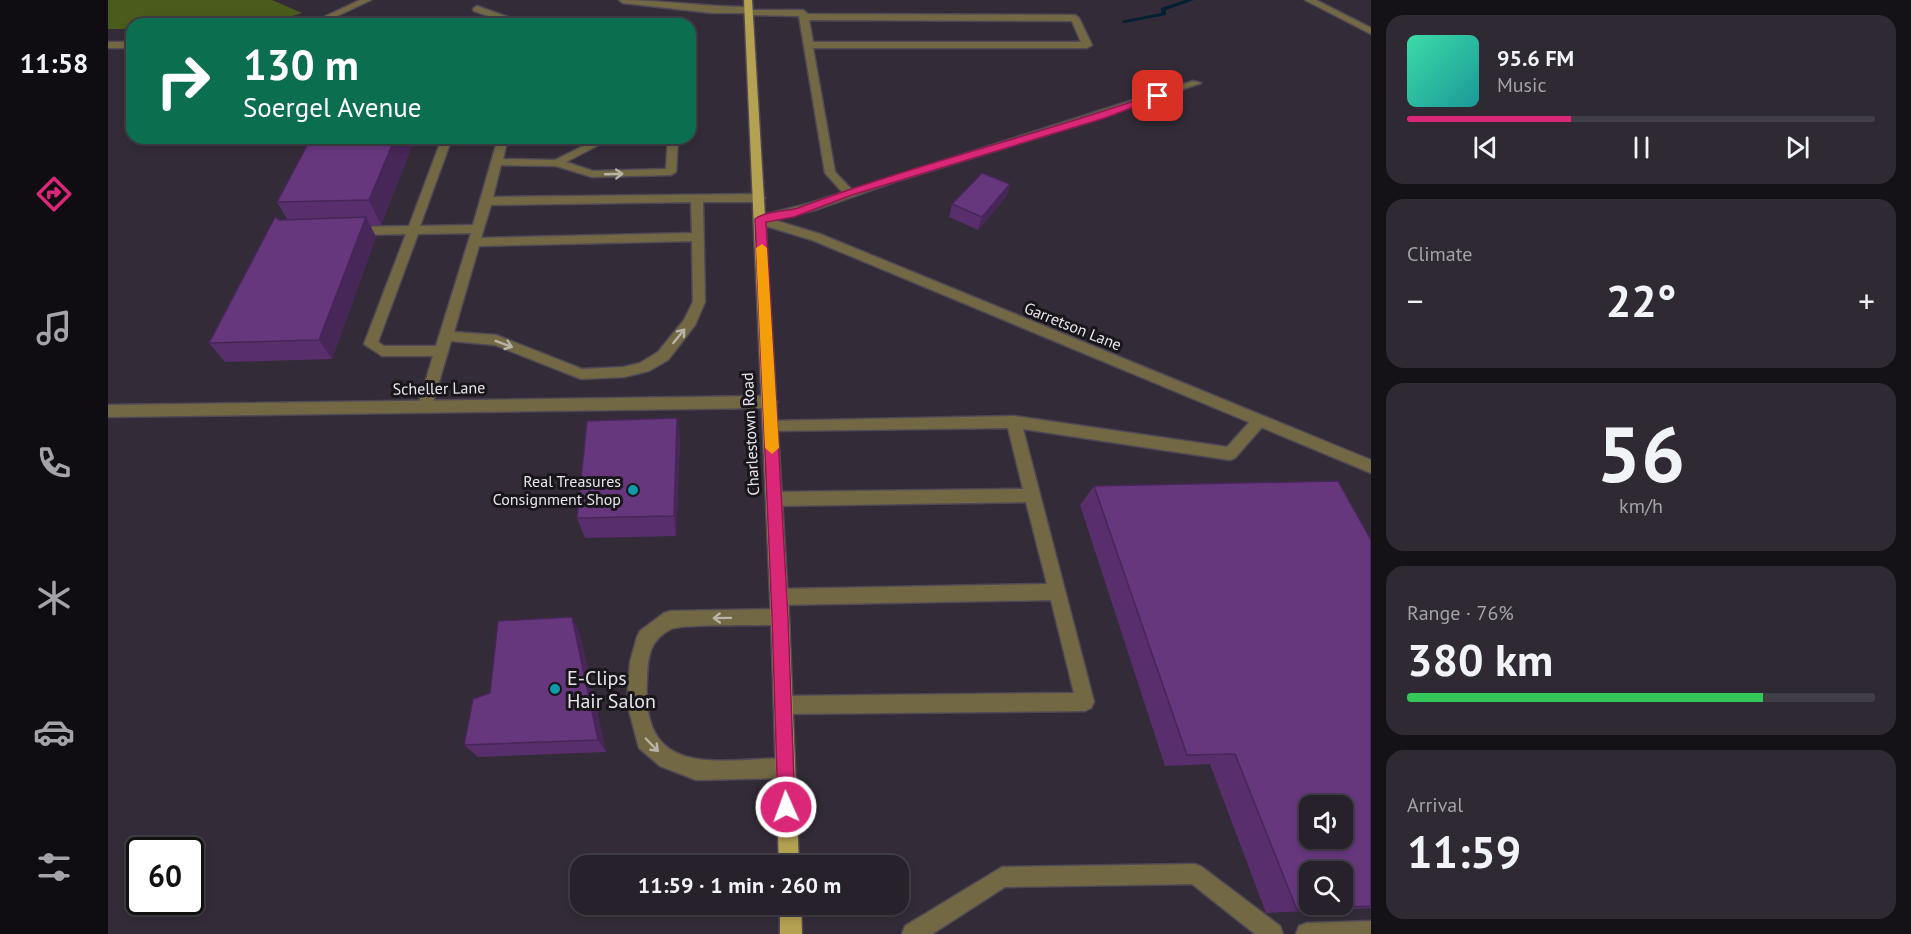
<!DOCTYPE html>
<html lang="en">
<head>
<meta charset="utf-8">
<style>
	:root { --surface:#26212a; --page:#2e2932; --text:#f1f3f6; --muted:#a4a3a8; --line:#423e47; --accent:#db2777 }
	body { margin:0; font-family:"PT Sans",sans-serif; background:var(--page); color:var(--text); height:100vh; display:flex; flex-direction:column; font-size:22px; white-space:nowrap }
	* { box-sizing:border-box; margin:0 }
	p { font-size:20px; color:var(--muted) }
	.icon { flex:none; width:33px; height:33px; fill:none; stroke:currentColor; stroke-width:2; stroke-linecap:round; stroke-linejoin:round }
	.map { position:relative; flex:1; overflow:hidden }
	.sheet { display:flex; flex-direction:column; gap:15px; padding:15px; background:#151217; width:540px }
	.sheet>* { flex:none }
	.top-card { position:absolute; left:18px; top:18px; width:570px; height:126px; border-radius:18px; box-shadow:0 3px 9px #0003,0 0 0 2px var(--line); background:#0b6e4f; color:#fff; overflow:hidden }
	.tools { position:absolute; left:1191px; top:795px; display:grid; gap:12px }
	.tools a { display:grid; place-items:center; width:54px; height:54px; border-radius:12px; background:var(--surface); box-shadow:0 3px 9px #0003,0 0 0 2px var(--line); font-size:30px }
	.speed { position:absolute; left:18px; top:837px; display:flex; gap:12px; font-size:30px; font-weight:700; text-align:center }
	.speed>* { display:grid; place-content:center; width:78px; height:78px; border-radius:50%; background:var(--surface); box-shadow:0 3px 9px #0003,0 0 0 2px var(--line); line-height:1 }
	.speed .limit { border:3px solid #111; border-radius:9px; background:#fff; color:#111 }
	.pin { position:absolute; display:grid; place-items:center; width:51px; height:51px; color:#fff; margin:-26px; border-radius:12px; box-shadow:0 3px 9px #0006 }
	.me { position:absolute; width:66px; margin:-33px; rotate:358deg; stroke-linejoin:round; filter:drop-shadow(0 0 4px #0008) }
	.turn { display:flex; align-items:center; gap:21px; height:126px; padding:0 18px; font-size:27px }
	.turn .icon { width:78px; height:78px; stroke-width:2.5 }
	.turn b { display:block; font-size:42px; line-height:51px }
	.big { font-size:45px; font-weight:600; line-height:1.1 }
	.sheet .card { flex:1; display:flex; flex-direction:column; justify-content:center; gap:9px; min-width:0; padding:0 21px; border-radius:18px; background:var(--page) }
	.sheet .dial { align-items:center; gap:0 }
	.dial b { font-size:78px; line-height:1 }
	.song { display:flex; align-items:center; gap:18px }
	.cover { width:72px; height:72px; border-radius:9px; background:linear-gradient(135deg,hsl(160 70% 55%),hsl(180 70% 35%)) }
	.played { height:6px; border-radius:3px; background:linear-gradient(90deg,var(--accent) 35%,var(--line) 35%) }
	.keys { display:flex; justify-content:space-around; direction:ltr }
	.heat { display:flex; justify-content:space-between; align-items:center; font-size:33px; direction:ltr }
	.charge { height:9px; border-radius:4px; background:linear-gradient(90deg,#34c759 76%,var(--line) 0) }
	.trip { position:absolute; left:462px; top:855px; width:339px; height:60px; border-radius:18px; background:var(--surface); box-shadow:0 3px 9px #0003,0 0 0 2px var(--line); font-weight:600; line-height:60px; text-align:center }
	main { display:flex; flex:1; min-height:0 }
	.menu { display:flex; flex-direction:column; width:108px; justify-content:space-around; align-items:center; background:#0f0d11; color:var(--muted) }
	.menu .icon { width:42px; height:42px }
	.menu .current { color:var(--accent) }
	.menu b { font-size:27px; color:var(--text) }
	.map>svg:first-child { display:block }
	.green { fill:#4b5b1b }
	.lines { fill:none; stroke-linecap:round; stroke-linejoin:round }
	.stream { fill:#022031; fill-rule:evenodd }
	.service-casing { stroke:#504955; stroke-width:3 }
	.minor-casing { stroke:#504955; stroke-width:3 }
	.tertiary-casing { stroke:#504955; stroke-width:3 }
	.primary-casing { stroke:#504955; stroke-width:3 }
	.service { fill:#726944; fill-rule:evenodd }
	.minor { fill:#726944; fill-rule:evenodd }
	.tertiary { fill:#726944; fill-rule:evenodd }
	.primary { fill:#b4a152; fill-rule:evenodd }
	.wall { fill:#582f6c }
	.shaded-wall { fill:#472658 }
	.building { fill:#66377d; stroke:#472658; stroke-width:1.5; fill-rule:evenodd }
	.oneway { stroke:#b9b3a9 }
	.route { fill:#db2777; stroke:#8e194d; stroke-width:1.5 }
	.slow { fill:#f59e0b }
	.culture-dot { fill:#0f9aa8; stroke:#19161b; stroke-width:2 }
	.labels { text-anchor:middle; dominant-baseline:central; stroke-width:6; stroke-linejoin:round; paint-order:stroke }
	.street-label { font-size:16px; fill:#e9e4ec; stroke:#19161b }
	.poi-label { font-size:16px; fill:#e9e4ec; stroke:#19161b; text-anchor:end }
	.near-poi-label { font-size:20px; fill:#e9e4ec; stroke:#19161b; text-anchor:start }
</style>
</head>
<body>
<main>
<nav class="menu">
<b>11:58</b>
<svg class="icon current" aria-label="directions" viewBox="0 0 24 24"><path d="M12 3l9 9-9 9-9-9zM9 14v-3h6M13 9l2 2-2 2"/></svg>
<svg class="icon" aria-label="music" viewBox="0 0 24 24"><path d="M9 18V5l10-2v13"/><circle cx="6" cy="18" r="3"/><circle cx="16" cy="16" r="3"/></svg>
<svg class="icon" aria-label="phone" viewBox="0 0 24 24"><path d="M5 4h4l2 5-3 2q2 4 5 5l2-3 5 2v4C11 20 4 13 5 4z"/></svg>
<svg class="icon" aria-label="climate" viewBox="0 0 24 24"><path d="M12 3v18M4 7l16 10M4 17L20 7"/></svg>
<svg class="icon" aria-label="car" viewBox="0 0 24 24"><path d="M5 17H2v-5l4-1 3-4h7l3 4 3 1v5h-3M9 17h6M6 11h13"/><circle cx="7" cy="17" r="2"/><circle cx="17" cy="17" r="2"/></svg>
<svg class="icon" aria-label="filters" viewBox="0 0 24 24"><path d="M4 7h16M4 17h16"/><circle cx="9" cy="7" r="2"/><circle cx="15" cy="17" r="2"/></svg>
</nav>
<div class="map">
<svg width="1263" height="934" viewBox="0 0 1263 934">
	<rect width="100%" height="100%" fill="#332c38"/>
	<path class="green" d="M0,0H164L194,13L157,24H24V29H0Z"/>
	<g class="lines">
		<path class="stream" d="M1077,0H1086L1058,10V15L1016,23L1013,21L1053,13V8Z"/>
		<defs>
			<path id="service" d="M369,6L414,22L415,24H403L366,11L365,9Z
				M641,10H695L700,14L967,15L971,18L984,45L979,48H705L727,172L746,192L740,195L736,194L717,173L691,16L638,15V11ZM701,20L964,21L973,42H705Z
				M334,138H344L312,226L365,225L390,138H400L395,159L447,160L491,138H504L458,162L485,171L558,169L560,138H570L568,172L563,175L484,177L448,166L393,165L385,197L651,194L657,198L651,202H595L597,302L587,325L560,360L541,371L516,377L473,379L387,345L343,341L324,406L322,410H312L310,406L325,356H274L256,344L298,234L247,235L241,231L247,227L301,226ZM583,202L584,233L373,238L383,205ZM363,233L328,346H276L270,342L310,234ZM584,241L585,302L576,320L550,352L532,363L516,367L474,369L388,335L346,332L371,246Z
				M1151,415L1156,417L1158,421L1156,425L1127,458L1122,460L915,429L986,702L983,708L977,711L675,714L669,711L666,705L669,699L675,696L966,693L943,600L671,605L665,603L663,597L665,591L671,589L939,584L918,502L667,506L662,504L659,499L662,494L667,492L915,489L900,428L663,431L658,429L656,425L658,421L906,416L1119,447L1146,417Z
				M672,609L678,611L681,617L678,623L672,625C656,625 571,624 563,629C541,641 540,656 539,679C532,779 606,760 677,758L684,761L687,768L684,775L677,778L588,780L552,766L531,748L519,703L522,662L529,637L532,631L556,613L562,611Z
				M1087,864L1094,867L1172,926L1175,934H1147L1084,884L897,887L824,934H794L797,926L894,867Z
				M1263,921V934H1188L1191,926L1199,923Z"/>
			<path id="minor" d="M252,0H263L212,24H201Z
				M511,0C554,0 597,7 641,7L645,10L641,13H604L515,3Z
				M0,42H24V48H0Z
				M1085,81L1093,83L978,123L786,182L707,210L666,220L712,234L1263,460V473L704,240L648,223L646,220L651,216L699,204Z
				M662,396L669,402L662,408L0,417V405Z"/>
			<path id="tertiary" d="M1197,0H1208L1263,28V34Z"/>
			<path id="primary" d="M636,0H644L681,617L691,866H671L663,617Z
				M672,904H693L694,934H672Z"/>
		</defs>
		<use href="#service" class="service-casing"/>
		<use href="#minor" class="minor-casing"/>
		<use href="#tertiary" class="tertiary-casing"/>
		<use href="#primary" class="primary-casing"/>
		<use href="#service" class="service"/>
		<use href="#minor" class="minor"/>
		<use href="#tertiary" class="tertiary"/>
		<use href="#primary" class="primary"/>
	</g>
	<path class="wall" d="M307,138L273,225H262L268,237L224,359L117,362L101,343L172,220L179,219L169,202Z
		M902,184L898,197L870,230L841,217L844,204Z
		M569,418L572,440L568,536L477,538L469,518Z
		M986,486L1263,540V908L1158,913L1102,764L1057,766L972,505Z
		M464,617L472,634L498,752L370,757L356,745L382,693Z"/>
	<path class="shaded-wall" d="M287,138H307L273,225L261,200Z
		M902,184L898,197L870,230L874,217Z
		M258,217L268,237L224,359L211,340Z
		M569,418L572,440L568,536L566,516Z
		M464,617L472,634L498,752L490,740Z"/>
	<path class="building" d="M203,138H287L261,200L169,202Z
		M874,173L902,184L874,217L844,204Z
		M167,217L172,220L258,217L211,340L101,343Z
		M569,418L566,516L469,518L479,421Z
		M1230,481L1263,540V906L1189,910L1127,754L1079,755L986,486ZM1202,806H1234V838H1202ZM1202,872H1234V904H1202Z
		M464,617L490,740L356,745L365,699L382,693L390,621Z"/>
	<defs><path id="oneway-shaft" d="M-6 0H5M1.5-3L5.5 0L1.5 3" fill="none" stroke-width="1.6" stroke-linecap="round" stroke-linejoin="round" transform="scale(1.5)"/></defs>
	<g class="oneway">
		<use href="#oneway-shaft" transform="translate(506 174) rotate(-2)"/>
		<use href="#oneway-shaft" transform="translate(571 336) rotate(-51)"/>
		<use href="#oneway-shaft" transform="translate(396 344) rotate(20)"/>
		<use href="#oneway-shaft" transform="translate(614 618) rotate(179)"/>
		<use href="#oneway-shaft" transform="translate(544 745) rotate(46)"/>
	</g>
	<path class="route" d="M1047,94L1055,96L997,118L744,195L686,217L658,222L680,617L687,807L685,813L678,816L672,813L670,807L664,617L647,219C656,211 678,212 690,208C807,164 929,135 1047,94Z"/>
	<path class="slow" d="M654,244L659,248L671,448L664,454L657,448L648,248Z"/>
	<g class="culture-dot">
		<circle cx="525" cy="490" r="6"/>
		<circle cx="447" cy="689" r="6"/>
	</g>
	<g class="labels">
		<g class="street-label">
			<text transform="translate(965 326) rotate(22)">Garretson Lane</text>
			<text transform="translate(331 388) rotate(-1)">Scheller Lane</text>
			<text transform="translate(642 434) rotate(-93)">Charlestown Road</text>
		</g>
		<g class="poi-label">
			<text x="513" y="481">Real Treasures<tspan x="513" dy="18">Consignment Shop</tspan></text>
		</g>
		<g class="near-poi-label">
			<text x="459" y="678">E-Clips<tspan x="459" dy="23">Hair Salon</tspan></text>
		</g>
	</g>
</svg>
<div class="tools">
<a><svg class="icon" aria-label="sound" viewBox="0 0 24 24"><path d="M4 9h4l5-4v14l-5-4H4zM17 9q2 3 0 6"/></svg></a>
<a><svg class="icon" aria-label="search" viewBox="0 0 24 24"><circle cx="10" cy="10" r="6"/><path d="M15 15l6 6"/></svg></a>
</div>
<div class="speed"><div class="limit">60</div></div>
<div class="pin" style="left:1050px;top:96px;background:#d93025"><svg class="icon" aria-label="arrive" viewBox="0 0 24 24"><path d="M6 21V4h12l-3 4 3 4H6"/></svg></div>
<svg class="me" style="left:678px;top:807px" viewBox="-20 -20 40 40"><circle r="17" fill="#db2777" stroke="#fff" stroke-width="3"/><path d="M0-11L8 9 0 5-8 9z" fill="#fff"/></svg>
<div class="trip">11:59 · 1 min · 260 m</div>
<div class="top-card">
<div class="turn"><svg class="icon" aria-label="right" viewBox="0 0 24 24"><path d="M7 20v-9h11M14 6l5 5-5 5"/></svg><div><b>130 m</b>Soergel Avenue</div></div>
</div>
</div>
<section class="sheet">
<div class="card">
<div class="song"><i class="cover"></i><div><b>95.6 FM</b><p>Music</p></div></div>
<div class="played"></div>
<div class="keys"><svg class="icon" aria-label="previous" viewBox="0 0 24 24"><path d="M18 5L8 12l10 7zM5 5v14"/></svg><svg class="icon" aria-label="pause" viewBox="0 0 24 24"><path d="M8 5v14M16 5v14"/></svg><svg class="icon" aria-label="next" viewBox="0 0 24 24"><path d="M6 5l10 7-10 7zM19 5v14"/></svg></div>
</div>
<div class="card"><p>Climate</p>
<div class="heat"><a>−</a><b class="big">22°</b><a>+</a></div>
</div>
<div class="card dial"><b>56</b><p>km/h</p></div>
<div class="card"><p>Range · 76%</p><b class="big">380 km</b><div class="charge"></div></div>
<div class="card"><p>Arrival</p><b class="big">11:59</b></div>
</section>
</main>
</body>
</html>
